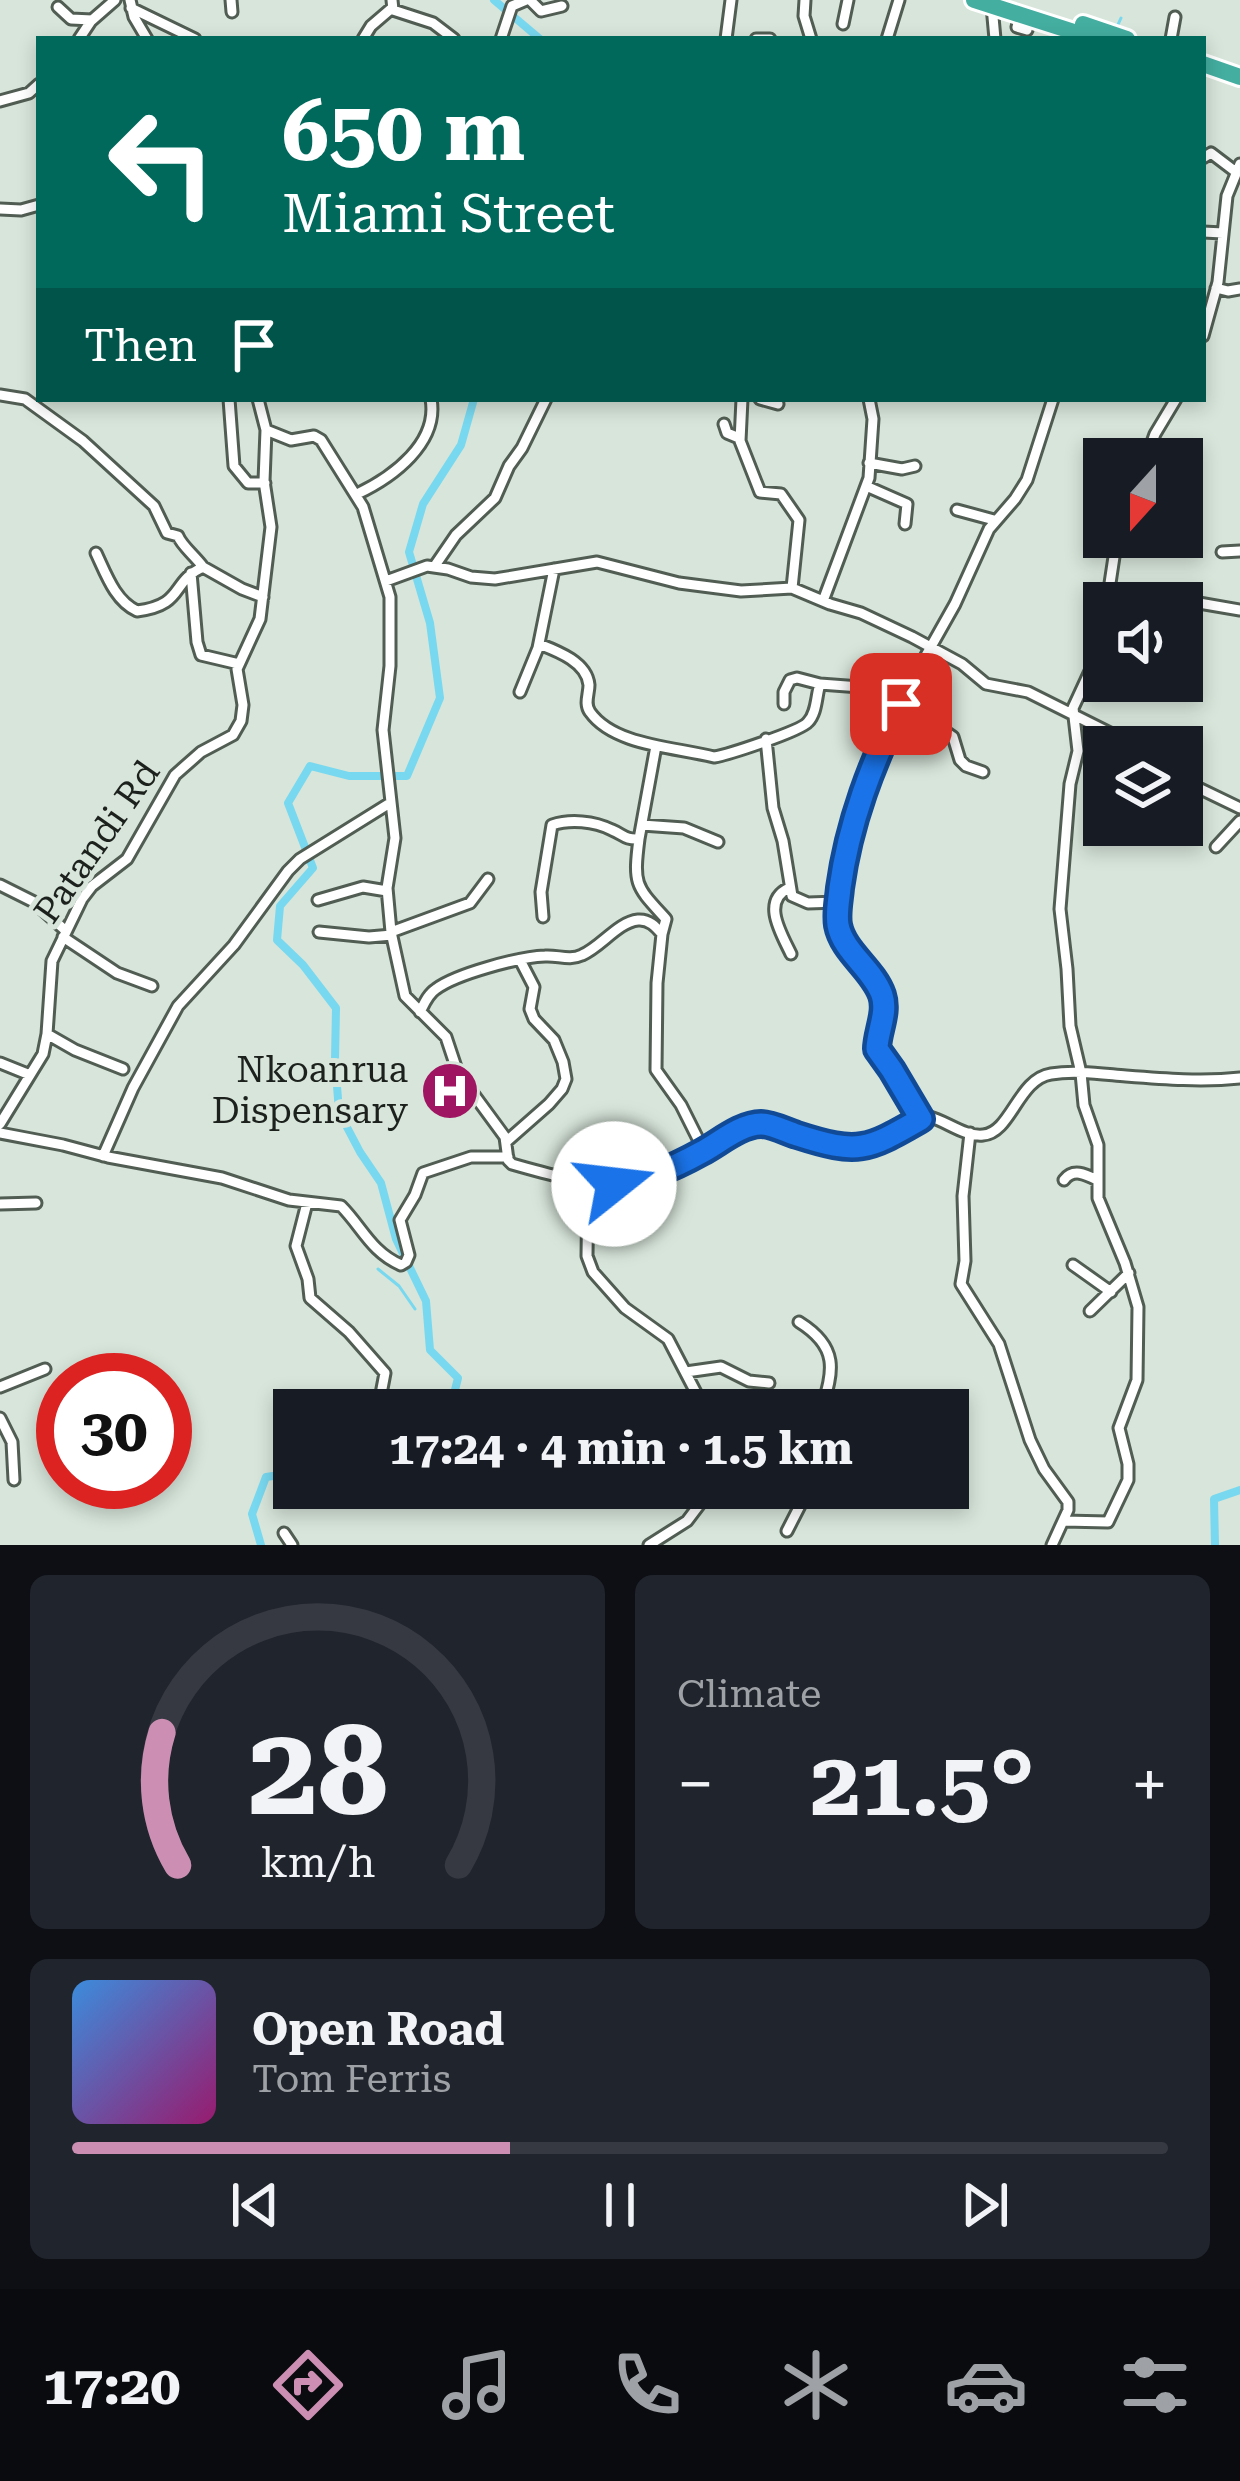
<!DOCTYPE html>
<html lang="en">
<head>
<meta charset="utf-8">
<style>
	:root { --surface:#171b24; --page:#20242c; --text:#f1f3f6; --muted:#9ea1a6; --line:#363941; --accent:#cc8fb3 }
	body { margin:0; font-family:"Roboto Serif",serif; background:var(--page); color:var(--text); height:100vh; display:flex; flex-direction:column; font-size:45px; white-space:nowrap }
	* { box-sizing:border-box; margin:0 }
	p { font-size:39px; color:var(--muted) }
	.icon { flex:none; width:66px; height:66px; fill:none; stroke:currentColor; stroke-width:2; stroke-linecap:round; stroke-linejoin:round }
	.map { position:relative; height:1545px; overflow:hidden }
	.panel { display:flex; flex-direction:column; gap:30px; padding:30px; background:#0d0f14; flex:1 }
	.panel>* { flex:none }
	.guide { position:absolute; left:36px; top:36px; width:1170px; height:366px; border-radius:0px; box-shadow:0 6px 18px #0003; background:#00695c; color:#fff; overflow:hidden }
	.needle { width:78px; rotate:201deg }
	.tools { position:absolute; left:1083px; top:438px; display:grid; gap:24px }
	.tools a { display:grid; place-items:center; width:120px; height:120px; border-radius:0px; background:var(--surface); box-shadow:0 6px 18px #0003; font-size:60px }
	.speed { position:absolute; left:36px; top:1353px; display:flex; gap:24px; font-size:60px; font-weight:700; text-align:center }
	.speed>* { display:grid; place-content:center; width:156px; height:156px; border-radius:50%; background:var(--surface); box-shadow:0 6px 18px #0003; line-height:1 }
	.speed .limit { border:18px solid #d22; background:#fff; color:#111 }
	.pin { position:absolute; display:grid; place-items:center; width:102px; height:102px; color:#fff; margin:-51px; border-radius:24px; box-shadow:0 6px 18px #0006 }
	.me { position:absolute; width:132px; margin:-66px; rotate:74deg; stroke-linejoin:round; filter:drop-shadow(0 0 9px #0008) }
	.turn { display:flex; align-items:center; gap:42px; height:252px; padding:0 48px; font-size:54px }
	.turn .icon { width:156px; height:156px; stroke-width:2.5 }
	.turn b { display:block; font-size:84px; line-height:102px }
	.then { display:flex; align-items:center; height:114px; padding:0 48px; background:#0003; gap:24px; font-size:45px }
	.big { font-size:90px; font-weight:700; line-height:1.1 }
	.panel .widget { flex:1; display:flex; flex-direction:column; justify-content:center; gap:18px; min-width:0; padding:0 42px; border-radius:18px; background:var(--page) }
	.panel .dial { align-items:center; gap:0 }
	.dial svg { height:312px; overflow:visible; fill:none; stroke:var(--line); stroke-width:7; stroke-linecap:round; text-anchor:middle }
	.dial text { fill:var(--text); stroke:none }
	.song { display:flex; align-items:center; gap:36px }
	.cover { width:144px; height:144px; border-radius:18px; background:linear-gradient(135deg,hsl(210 70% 55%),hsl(320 70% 35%)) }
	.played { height:12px; border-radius:6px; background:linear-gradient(90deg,var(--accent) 40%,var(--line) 40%) }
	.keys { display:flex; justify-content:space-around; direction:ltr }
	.heat { display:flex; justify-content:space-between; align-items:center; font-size:66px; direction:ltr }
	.panel .tiles { flex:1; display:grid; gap:30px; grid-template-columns:1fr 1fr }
	.widget:last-child { grid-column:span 2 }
	.trip { position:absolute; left:273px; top:1389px; width:696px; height:120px; border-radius:0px; background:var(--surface); box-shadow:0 6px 18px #0003; font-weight:700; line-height:120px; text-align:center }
	.tabs { display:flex; height:192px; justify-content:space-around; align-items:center; background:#090b0e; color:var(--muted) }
	.tabs .icon { width:84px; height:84px }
	.tabs .active { color:var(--accent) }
	.tabs b { font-size:54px; color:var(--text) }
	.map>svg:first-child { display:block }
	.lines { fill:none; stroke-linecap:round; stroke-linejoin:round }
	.stream { stroke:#78d8ef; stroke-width:3 }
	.river { stroke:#78d8ef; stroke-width:8 }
	.minor-casing { stroke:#515d53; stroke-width:15 }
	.highway-casing { stroke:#fff; stroke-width:22 }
	.minor { stroke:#fff; stroke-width:9 }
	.highway { stroke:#44aea0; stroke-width:16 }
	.route-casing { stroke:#114b97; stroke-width:30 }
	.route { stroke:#1a73e8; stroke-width:21 }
	.labels { text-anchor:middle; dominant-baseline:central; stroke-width:10; stroke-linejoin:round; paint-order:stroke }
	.street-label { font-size:36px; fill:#1c211d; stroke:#d7e5da }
	.poi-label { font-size:36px; fill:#1c211d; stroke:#d7e5da; text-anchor:end }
</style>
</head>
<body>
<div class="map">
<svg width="1240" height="1545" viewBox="0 0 1240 1545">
	<rect width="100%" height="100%" fill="#d7e5da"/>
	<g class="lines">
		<path class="stream" d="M1116,29L1121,18
			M378,1269L399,1286L415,1309"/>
		<path class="river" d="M494,0L540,39
			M450,1410L458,1378L430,1350L426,1301L396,1239L381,1183L360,1152L339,1112L335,1060L336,1008L303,965L277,940L280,906L313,868L288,803L310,766L349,776H407L440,698L430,623L409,552L423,504L461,445L474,399
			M261,1545L252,1514L266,1477L294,1473
			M1215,1545L1214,1499L1240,1490"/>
		<defs>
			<path id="minor" d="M130,0L134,17L147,39
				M231,0L232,12
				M392,0L393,10L433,23L454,39
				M530,0L541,11L562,6
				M805,0L804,16L811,39
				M992,6L995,39
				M58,7L71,19L92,20
				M131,8L195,39
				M1020,15L1017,27L1027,30
				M843,24L848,0
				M79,39L91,21L115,0
				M363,39L371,26L392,8
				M501,39L512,6L526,0
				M726,39L731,0
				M756,39H770
				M887,39L899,0
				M1171,39L1175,17
				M0,101L29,93L39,84
				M1203,158L1211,153L1236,172
				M0,209L21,210L39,205
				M1203,232L1223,233
				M1216,288L1228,291L1240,289
				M1203,336L1218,282L1227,196L1240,164
				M0,395L25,399L83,441L154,506L167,533L178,536C181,545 196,557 203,567
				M229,399L234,466L248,483H265
				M742,399L740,441L760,492L781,494L799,520L792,588
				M760,399L778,404
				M724,424L727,433L739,438
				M266,430L291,440L314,436L321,440L363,507L390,597V666L383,730L395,838L387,888L391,932L405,996L446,1037L458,1073L505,1137L508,1160L512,1164C592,1187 622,1193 698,1154C717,1145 734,1129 756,1125C780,1121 817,1146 845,1147C886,1149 896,1126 930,1117C946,1121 965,1137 983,1135C1011,1133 1018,1079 1051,1074C1075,1070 1102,1074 1126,1076C1164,1079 1203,1082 1240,1078
				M1146,459L1155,434L1176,399
				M1173,459L1176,450L1184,448
				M869,463L902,469L915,466
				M866,486L907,504L905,524
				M357,494C393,477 439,443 431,399
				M957,510L994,520
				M1222,552L1240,551
				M96,553C106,574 115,601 137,611C185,605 170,582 203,567L242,589L263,597
				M434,567L456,535L495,498L509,466L522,448L546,399
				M191,573L197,642L201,655L239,664
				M386,581L427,566L448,569L471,577L495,579L597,562L679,583L741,591L792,588L830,604L861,613L912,637L962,664L986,684L1028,692L1138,747
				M823,601L869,478L873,419L869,399
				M1107,603L1117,537
				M1199,603L1240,610
				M539,644C557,651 587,662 589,685C589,694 584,704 590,712C614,746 676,747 714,757C727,755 801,731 808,722C817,713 816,696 820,684L860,687L913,709L953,737L960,760L966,766L983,772
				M520,692L538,648L554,569
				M784,704V692L790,680L797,678L820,684
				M766,739L773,808L783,841L792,896L808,903L838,902
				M1182,780L1240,808
				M642,825L684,828L718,842
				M639,839C633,886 636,886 666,919L662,934
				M1216,847L1240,821
				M0,885L34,902L66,931
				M789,888C761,901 781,933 791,954
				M318,900L363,887L387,891
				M543,917L541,892L552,825C570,819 594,821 612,830C624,835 625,840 639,839L656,746
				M319,932L369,937L392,935
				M391,932L470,903L488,879
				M63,937L117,973L152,986
				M420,1012C424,1004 428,994 436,989C456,974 519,957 545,956C558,955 569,961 582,955C601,947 618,922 638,920C649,919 656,927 662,934L657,983L656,1070L681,1105L704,1151
				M47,1034L75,1050L123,1069
				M0,1063L30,1075
				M921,1119L898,1079L876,1047L884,1010L881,993L871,973L842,936L837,921L850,832L861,796L906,691L955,604L989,529L1015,499L1027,480L1053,399
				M0,1124L43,1054L47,1034L52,961L82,899L92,886L127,859L175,775L201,752L233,735L241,721L243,705L237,669L260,619L271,527L264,481L266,430L258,399
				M0,1133L63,1145L108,1157L222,1178L289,1200L341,1206C362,1227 371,1252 401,1265L406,1262L409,1255L400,1220L415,1195L423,1173L471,1157H508
				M970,1133L963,1196L965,1261L961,1284L999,1344L1030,1440L1044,1469L1068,1502V1510L1052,1545
				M507,1141L549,1104L562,1089L566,1079L563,1062L554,1040L534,1019L530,1009L534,987L520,960
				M103,1156L133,1088L178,1006L234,945L288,871L300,859L390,803
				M1064,1180C1073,1168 1085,1174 1097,1180
				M588,1183L587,1256L593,1272L625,1308L668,1339L705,1410
				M307,1203L296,1246L308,1279L310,1298L349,1332L385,1373L381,1394L363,1410
				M0,1204L36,1203
				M1073,1265L1111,1292
				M1090,1311L1129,1273
				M799,1322C839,1347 834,1370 821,1410
				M686,1372L721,1367L749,1381L769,1383
				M0,1387L45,1369
				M0,1418L12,1442L14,1480
				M1064,1521L1108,1522L1128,1480V1464L1119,1428L1137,1380L1138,1307L1125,1263L1098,1198V1145L1084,1105L1081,1073L1070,1026L1067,969L1060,909L1070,784L1078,751L1073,708L1104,641
				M787,1531L809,1488
				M284,1533L292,1545
				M649,1545L687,1521L712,1488"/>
			<path id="highway" d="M974,0L1096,39
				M1083,24L1127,39
				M1203,64L1240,77"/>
		</defs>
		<use href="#minor" class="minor-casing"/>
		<use href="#highway" class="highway-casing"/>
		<use href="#minor" class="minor"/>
		<use href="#highway" class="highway"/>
	</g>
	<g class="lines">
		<defs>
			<path id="route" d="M614,1184C645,1181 675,1167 702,1152C719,1143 741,1124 761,1124C772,1124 787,1132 797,1135C859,1155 867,1150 921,1119L892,1070L877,1049C877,1032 888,1013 882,995C873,969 843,952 838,925C836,913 839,900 840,888C849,822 872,763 901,704"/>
		</defs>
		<use href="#route" class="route-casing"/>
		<use href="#route" class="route"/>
	</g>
	<defs>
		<symbol id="hospital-disc" viewBox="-11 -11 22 22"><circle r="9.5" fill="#9f1562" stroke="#d7e5da"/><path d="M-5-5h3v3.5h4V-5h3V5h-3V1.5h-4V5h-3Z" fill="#fff"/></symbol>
	</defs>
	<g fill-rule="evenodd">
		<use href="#hospital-disc" x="417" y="1058" width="66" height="66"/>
	</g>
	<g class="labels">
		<g class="street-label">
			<text transform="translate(97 842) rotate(-55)">Patandi Rd</text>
		</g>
		<g class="poi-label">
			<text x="408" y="1070">Nkoanrua<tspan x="408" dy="41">Dispensary</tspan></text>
		</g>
	</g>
</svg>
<div class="tools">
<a><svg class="needle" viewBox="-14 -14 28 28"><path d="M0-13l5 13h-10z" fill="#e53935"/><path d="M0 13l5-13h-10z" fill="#9ea1a6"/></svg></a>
<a><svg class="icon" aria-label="sound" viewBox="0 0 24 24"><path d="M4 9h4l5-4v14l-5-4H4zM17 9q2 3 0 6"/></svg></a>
<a><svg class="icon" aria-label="layers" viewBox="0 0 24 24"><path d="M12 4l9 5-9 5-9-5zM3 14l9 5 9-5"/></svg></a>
</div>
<div class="speed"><div class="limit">30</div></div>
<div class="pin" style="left:901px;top:704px;background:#d93025"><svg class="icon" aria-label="arrive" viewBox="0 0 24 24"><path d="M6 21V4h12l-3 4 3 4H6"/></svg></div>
<svg class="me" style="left:614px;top:1184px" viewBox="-20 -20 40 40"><circle r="19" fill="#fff"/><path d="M0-13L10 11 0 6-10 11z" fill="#1a73e8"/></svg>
<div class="trip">17:24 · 4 min · 1.5 km</div>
<div class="guide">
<div class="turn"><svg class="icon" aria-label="left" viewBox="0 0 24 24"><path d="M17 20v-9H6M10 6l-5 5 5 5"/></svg><div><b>650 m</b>Miami Street</div></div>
<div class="then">Then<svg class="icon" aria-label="arrive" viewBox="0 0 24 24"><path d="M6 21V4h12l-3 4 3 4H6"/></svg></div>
</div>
</div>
<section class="panel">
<div class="tiles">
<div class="widget dial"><svg viewBox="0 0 100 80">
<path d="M14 69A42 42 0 1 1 86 69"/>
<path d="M14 69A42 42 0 0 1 10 35" stroke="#cc8fb3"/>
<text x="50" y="56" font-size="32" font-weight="700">28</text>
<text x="50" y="72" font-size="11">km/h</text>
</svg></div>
<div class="widget"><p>Climate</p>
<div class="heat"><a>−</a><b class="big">21.5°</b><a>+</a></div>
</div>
<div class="widget">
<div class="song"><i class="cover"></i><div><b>Open Road</b><p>Tom Ferris</p></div></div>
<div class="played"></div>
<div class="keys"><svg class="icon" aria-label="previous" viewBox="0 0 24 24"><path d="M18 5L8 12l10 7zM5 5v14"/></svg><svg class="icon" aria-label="pause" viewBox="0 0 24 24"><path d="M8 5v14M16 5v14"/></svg><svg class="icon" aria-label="next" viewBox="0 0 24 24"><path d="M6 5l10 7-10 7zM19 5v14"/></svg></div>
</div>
</div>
</section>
<nav class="tabs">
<b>17:20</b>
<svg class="icon active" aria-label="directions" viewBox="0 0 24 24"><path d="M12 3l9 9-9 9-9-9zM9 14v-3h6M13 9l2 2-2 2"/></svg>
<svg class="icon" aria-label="music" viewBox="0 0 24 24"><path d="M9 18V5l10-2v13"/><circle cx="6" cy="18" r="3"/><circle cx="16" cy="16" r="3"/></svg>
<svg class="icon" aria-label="phone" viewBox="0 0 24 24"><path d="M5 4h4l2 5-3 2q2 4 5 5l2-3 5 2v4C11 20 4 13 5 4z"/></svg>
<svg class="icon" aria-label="climate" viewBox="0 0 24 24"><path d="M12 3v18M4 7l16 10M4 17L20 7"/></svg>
<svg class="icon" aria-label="car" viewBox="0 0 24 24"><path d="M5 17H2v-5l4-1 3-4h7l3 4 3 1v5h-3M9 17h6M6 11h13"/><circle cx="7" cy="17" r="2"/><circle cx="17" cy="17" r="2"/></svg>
<svg class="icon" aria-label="filters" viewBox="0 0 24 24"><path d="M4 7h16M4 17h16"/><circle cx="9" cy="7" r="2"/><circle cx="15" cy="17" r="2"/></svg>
</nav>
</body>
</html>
